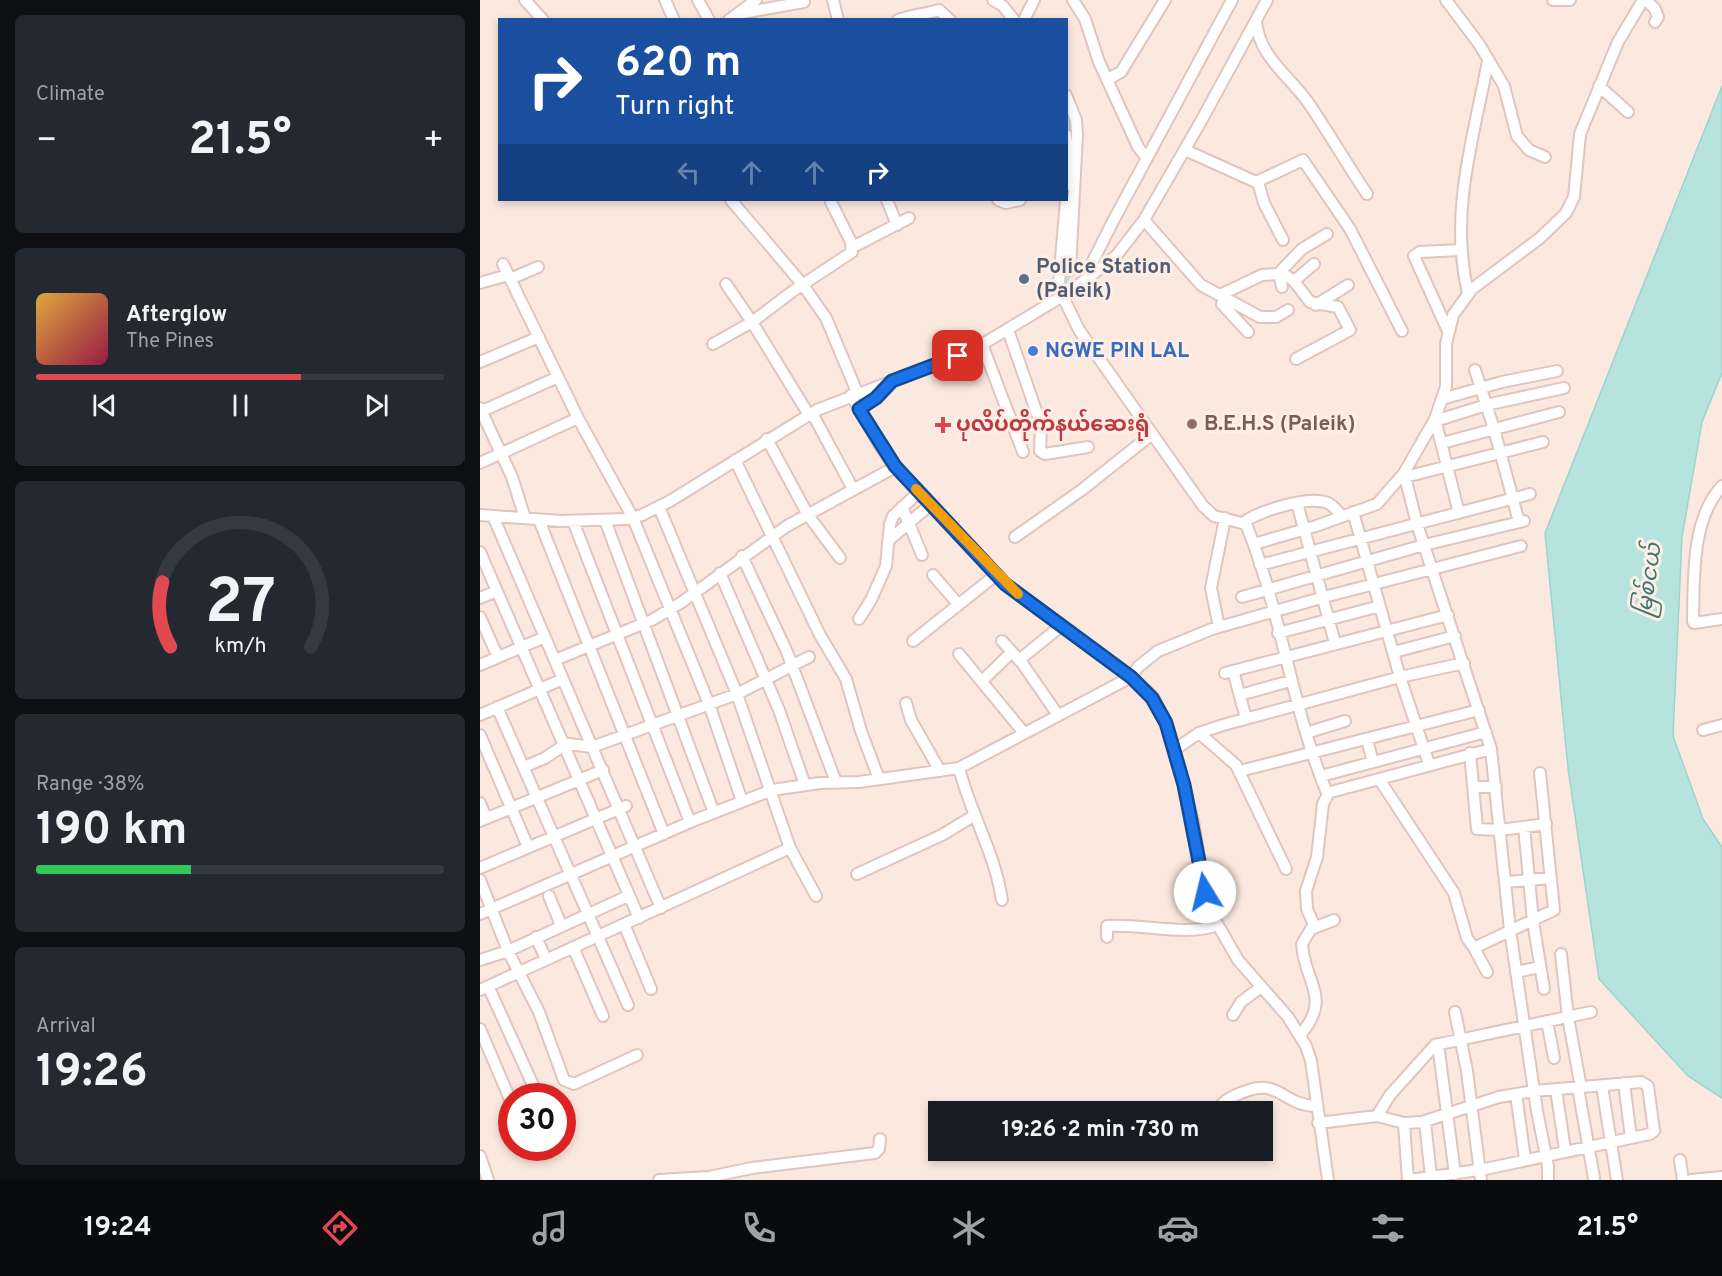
<!DOCTYPE html>
<html lang="en">
<head>
<meta charset="utf-8">
<style>
	:root { --surface:#171b24; --page:#242831; --text:#f1f3f6; --muted:#9ea1a6; --line:#363941; --accent:#e14850 }
	body { margin:0; font-family:Overpass,"Noto Sans Myanmar",sans-serif; background:var(--page); color:var(--text); height:100vh; display:flex; flex-direction:column; font-size:22px; white-space:nowrap }
	* { box-sizing:border-box; margin:0 }
	p { font-size:20px; color:var(--muted) }
	.icon { flex:none; width:33px; height:33px; fill:none; stroke:currentColor; stroke-width:2; stroke-linecap:round; stroke-linejoin:round }
	.map { position:relative; flex:1; overflow:hidden }
	.details { display:flex; flex-direction:column; gap:15px; padding:15px; background:#0d0f14; width:480px }
	.details>* { flex:none }
	.top-card { position:absolute; left:18px; top:18px; width:570px; height:183px; border-radius:0px; box-shadow:0 3px 9px #0003; background:#1a4fa0; color:#fff; overflow:hidden }
	.speed { position:absolute; left:18px; top:1083px; display:flex; gap:12px; font-size:30px; font-weight:700; text-align:center }
	.speed>* { display:grid; place-content:center; width:78px; height:78px; border-radius:50%; background:var(--surface); box-shadow:0 3px 9px #0003; line-height:1 }
	.speed .limit { border:9px solid #d22; background:#fff; color:#111 }
	.pin { position:absolute; display:grid; place-items:center; width:51px; height:51px; color:#fff; margin:-26px; border-radius:12px; box-shadow:0 3px 9px #0006 }
	.me { position:absolute; width:66px; margin:-33px; rotate:351deg; stroke-linejoin:round; filter:drop-shadow(0 0 4px #0008) }
	.turn { display:flex; align-items:center; gap:21px; height:126px; padding:0 18px; font-size:27px }
	.turn .icon { width:78px; height:78px; stroke-width:2.5 }
	.turn b { display:block; font-size:42px; line-height:51px }
	.lanes { display:flex; align-items:center; height:57px; padding:0 18px; background:#0003; justify-content:center; gap:30px; direction:ltr }
	.lanes .off { opacity:.35 }
	.big { font-size:45px; font-weight:700; line-height:1.1 }
	.details .card { flex:1; display:flex; flex-direction:column; justify-content:center; gap:9px; min-width:0; padding:0 21px; border-radius:9px; background:var(--page) }
	.details .dial { align-items:center; gap:0 }
	.dial svg { height:156px; overflow:visible; fill:none; stroke:var(--line); stroke-width:7; stroke-linecap:round; text-anchor:middle }
	.dial text { fill:var(--text); stroke:none }
	.song { display:flex; align-items:center; gap:18px }
	.cover { width:72px; height:72px; border-radius:9px; background:linear-gradient(135deg,hsl(40 70% 55%),hsl(340 70% 35%)) }
	.played { height:6px; border-radius:3px; background:linear-gradient(90deg,var(--accent) 65%,var(--line) 65%) }
	.keys { display:flex; justify-content:space-around; direction:ltr }
	.heat { display:flex; justify-content:space-between; align-items:center; font-size:33px; direction:ltr }
	.charge { height:9px; border-radius:4px; background:linear-gradient(90deg,#34c759 38%,var(--line) 0) }
	.trip { position:absolute; left:448px; top:1101px; width:345px; height:60px; border-radius:0px; background:var(--surface); box-shadow:0 3px 9px #0003; font-weight:700; line-height:60px; text-align:center }
	.tab-bar { display:flex; height:96px; justify-content:space-around; align-items:center; background:#090b0e; color:var(--muted) }
	.tab-bar .icon { width:42px; height:42px }
	.tab-bar .selected { color:var(--accent) }
	.tab-bar b { font-size:27px; color:var(--text) }
	main { display:flex; flex:1; min-height:0 }
	.map>svg:first-child { display:block }
	.water { fill:#b6e3dd; stroke:#9cd4ce; stroke-width:1.5 }
	.lines { fill:none; stroke-linecap:round; stroke-linejoin:round }
	.canal { stroke:#b6e3dd; stroke-width:7 }
	.minor-casing { stroke:#e0c5bf; stroke-width:14 }
	.minor { stroke:#fff; stroke-width:10 }
	.route-casing { stroke:#114b97; stroke-width:15 }
	.route { stroke:#1a73e8; stroke-width:10 }
	.slow { stroke:#f59e0b; stroke-width:10 }
	.service-dot { fill:#5c6f8a; stroke:#feeee5; stroke-width:2 }
	.shop-dot { fill:#3f7fe0; stroke:#feeee5; stroke-width:2 }
	.education-dot { fill:#8d6e63; stroke:#feeee5; stroke-width:2 }
	.health-dot { fill:#e0444e; stroke:#feeee5; stroke-width:2 }
	.labels { text-anchor:middle; dominant-baseline:central; stroke-width:6; stroke-linejoin:round; paint-order:stroke }
	.service-label { font-size:21px; font-weight:bold; fill:#4e5e75; stroke:#feeee5; text-anchor:start }
	.shop-label { font-size:21px; font-weight:bold; fill:#366cbe; stroke:#feeee5; text-anchor:start }
	.education-label { font-size:21px; font-weight:bold; fill:#785e54; stroke:#feeee5; text-anchor:start }
	.health-label { font-size:21px; font-weight:bold; fill:#be3a42; stroke:#feeee5; text-anchor:start }
	.water-label { font-size:22px; font-style:italic; fill:#3d7670; stroke:#feeee5 }
</style>
</head>
<body>
<main>
<section class="details">
<div class="card"><p>Climate</p>
<div class="heat"><a>−</a><b class="big">21.5°</b><a>+</a></div>
</div>
<div class="card">
<div class="song"><i class="cover"></i><div><b>Afterglow</b><p>The Pines</p></div></div>
<div class="played"></div>
<div class="keys"><svg class="icon" aria-label="previous" viewBox="0 0 24 24"><path d="M18 5L8 12l10 7zM5 5v14"/></svg><svg class="icon" aria-label="pause" viewBox="0 0 24 24"><path d="M8 5v14M16 5v14"/></svg><svg class="icon" aria-label="next" viewBox="0 0 24 24"><path d="M6 5l10 7-10 7zM19 5v14"/></svg></div>
</div>
<div class="card dial"><svg viewBox="0 0 100 80">
<path d="M14 69A42 42 0 1 1 86 69"/>
<path d="M14 69A42 42 0 0 1 10 36" stroke="#e14850"/>
<text x="50" y="56" font-size="32" font-weight="700">27</text>
<text x="50" y="72" font-size="11">km/h</text>
</svg></div>
<div class="card"><p>Range · 38%</p><b class="big">190 km</b><div class="charge"></div></div>
<div class="card"><p>Arrival</p><b class="big">19:26</b></div>
</section>
<div class="map">
<svg width="1242" height="1180" viewBox="0 0 1242 1180">
	<rect width="100%" height="100%" fill="#fbe9e0"/>
	<path class="water" d="M1242,86V373L1222,422L1202,537L1193,736L1223,819L1242,847V1098L1208,1076L1119,979L1088,768L1065,533Z"/>
	<g class="lines">
		<path class="canal" d="M586,118L591,139
			M586,284L587,267"/>
		<defs>
			<path id="minor" d="M45,0L63,20
				M185,0L194,20
				M218,0L229,20
				M353,0L358,20
				M513,0L523,6L534,20
				M593,0L605,19L619,62L658,147L666,157
				M966,0L999,44L1024,86L1037,136L1049,150L1065,157
				M1073,0H1090
				M1166,0L1175,9L1178,17L1175,22
				M257,14L324,2
				M249,20L276,0
				M418,20C433,14 444,15 459,10L470,20
				M544,20L554,0
				M776,21C779,56 807,74 827,101C848,131 866,163 887,194
				M628,79L641,72L685,0
				M1119,86L1148,112
				M586,95L596,120L597,135L590,270
				M586,135L589,164L586,186
				M705,150L776,182L823,160L870,229L922,331
				M778,182L784,203L803,240
				M251,200L323,285L346,318L377,392
				M407,200L417,225
				M518,200L526,203L540,200
				M586,200L579,282L583,297L599,330L723,506L734,516L766,524C801,610 811,706 847,793L1011,749L1030,930L1057,1111L1068,1166V1180
				M664,220L721,285L780,317H796L808,310
				M373,247L429,218
				M23,264L98,418L153,518L229,704L262,801
				M801,272L814,281L830,302L858,307L870,330L816,359
				M799,273L802,287
				M610,278V267L631,225L752,0
				M30,279L58,267
				M814,281L834,264
				M0,283L28,275
				M988,293C969,213 993,140 1008,61
				M740,295L782,275L798,274L822,249L847,234
				M745,297L742,304L768,332
				M836,305L868,285
				M528,330L561,425L560,451L565,454L608,447
				M968,331L934,256L940,252L980,250
				M233,344L272,322L246,284
				M502,344L543,452
				M0,362L59,337
				M995,370L1014,429L1039,522
				M371,395L399,444L415,467L525,584L651,677L673,697L686,723L699,768L713,821L725,892L735,920L758,960L808,1017L826,1046L831,1061L848,1180
				M962,399L1022,382L1077,371
				M0,408L32,477L45,518
				M379,409L395,398L409,383
				M0,412L78,377
				M332,413L373,489
				M329,415L272,322L313,291L372,252L371,242L351,202
				M955,419L979,513
				M955,421L1006,405L1084,388
				M287,439L328,515L360,558
				M962,443L1079,412
				M255,460L340,635L366,679L381,731L399,779
				M0,463L98,418
				M924,473L937,524L1011,749
				M925,477L1063,442
				M1242,486C1211,519 1214,579 1213,621L1214,623L1242,619
				M817,503L855,643
				M422,507L442,555
				M873,512L920,677L949,764
				M0,515L81,521L147,519L162,515L190,501L337,410L493,350L591,291L636,256L664,220L720,123L787,0
				M13,516L181,908
				M59,520L184,834
				M125,520L234,813
				M93,521L210,822
				M764,522C780,511 829,495 848,503C854,506 858,512 862,516
				M535,537L603,489L672,434
				M409,540L450,505
				M774,544L836,526L897,504L924,473L955,419L966,387V344L973,315L992,289L1060,238L1086,213L1094,197L1100,134L1138,42L1163,0
				M0,552L159,918
				M262,556L307,652L356,782
				M780,565L1050,494
				M240,573L299,710L325,785
				M453,575L478,604
				M762,597L944,545L1044,521
				M0,598L17,591
				M0,617L18,657
				M379,619L391,600L406,566L410,524L413,516L439,492
				M739,627L731,588L745,518
				M798,633L900,606
				M433,641L517,574
				M522,641L542,663L578,715
				M914,652L975,636
				M479,654L544,733
				M75,660L172,620L202,602L307,526L415,467
				M539,660L581,626
				M0,665L65,637
				M753,671L766,718
				M745,673L968,615
				M502,681L532,652
				M760,695L810,681
				M426,703L431,720L460,771
				M17,707L148,1005
				M0,715L83,679
				M1223,730L1242,725
				M719,733L756,765L806,869
				M826,733L865,721
				M0,735L48,847
				M887,740L893,762
				M82,743L112,747L257,694L329,657
				M694,750L719,733L743,725L920,677L984,663
				M990,753L997,829L1020,830L1066,824
				M44,767L65,758L83,746
				M479,768C491,815 514,850 522,900
				M760,771L999,710
				M841,776L1006,732
				M899,779L974,893L987,938L994,948
				M993,787H1016
				M0,803L6,818
				M0,821L123,770
				M1044,827L1053,921L1064,989
				M310,848L336,896
				M0,868L146,806
				M377,874L462,835L495,815
				M0,880L28,951L59,1012L84,1080L94,1084L157,1055
				M1026,882L1071,878
				M69,896L81,925
				M0,914L215,820L292,790L340,783L379,782L479,768L651,677L658,667L678,651L732,629L848,596L1041,546
				M144,924L171,989
				M835,927L827,909L826,891L837,857L843,804L848,794
				M56,937L66,959
				M627,937V926C662,923 706,937 737,925
				M93,947L123,1016
				M1081,954L1088,1017L1101,1088
				M0,960L28,951L148,896
				M1007,972L994,948L1074,910L1060,773
				M1036,972L1060,967
				M8,986L58,1096
				M0,990L310,848L257,694L179,507
				M975,1012L987,1071L1001,1180
				M753,1015L761,1002L781,987
				M1067,1021L1074,1058
				M0,1029L32,1104
				M820,1035C853,998 824,982 822,944L831,929L854,920
				M958,1044L975,1174
				M1144,1083L1151,1138
				M1122,1086L1137,1180
				M1098,1088L1114,1178
				M1076,1089L1085,1150
				M1036,1094L1045,1159
				M738,1112C740,1103 747,1100 754,1096C800,1073 799,1105 836,1106
				M897,1116L910,1095L955,1045L1111,1012
				M945,1122L951,1177
				M838,1123L897,1116L924,1123L942,1122L1019,1097L1054,1091L1161,1082L1168,1086L1174,1131L1170,1134L1005,1169L930,1180
				M924,1123L928,1180
				M0,1156L8,1180
				M1200,1160L1203,1180
				M179,1180L229,1177L272,1168L395,1153L399,1149L400,1139
				M1211,1180L1242,1177"/>
		</defs>
		<use href="#minor" class="minor-casing"/>
		<use href="#minor" class="minor"/>
	</g>
	<g class="lines">
		<defs>
			<path id="route" d="M478,356L412,381L396,398L379,409L415,466L525,584L651,677L672,698L686,723L704,785L725,892"/>
		</defs>
		<use href="#route" class="route-casing"/>
		<use href="#route" class="route"/>
		<path class="slow" d="M436,489L538,594"/>
	</g>
	<circle class="service-dot" cx="544" cy="279" r="6"/>
	<circle class="shop-dot" cx="553" cy="351" r="6"/>
	<circle class="education-dot" cx="712" cy="424" r="6"/>
	<path class="health-dot" d="M460 416h6v6h6v6h-6v6h-6v-6h-6v-6h6z"/>
	<g class="labels">
		<g class="service-label">
			<text x="556" y="267">Police Station<tspan x="556" dy="24">(Paleik)</tspan></text>
		</g>
		<g class="shop-label">
			<text x="565" y="351">NGWE PIN LAL</text>
		</g>
		<g class="education-label">
			<text x="724" y="424">B.E.H.S (Paleik)</text>
		</g>
		<g class="health-label">
			<text x="476" y="425">ပုလိပ်တိုက်နယ်ဆေးရုံ</text>
		</g>
		<g class="water-label">
			<text transform="translate(1170 580) rotate(-82)">မြစ်ငယ်</text>
		</g>
	</g>
</svg>
<div class="speed"><div class="limit">30</div></div>
<div class="pin" style="left:478px;top:356px;background:#d93025"><svg class="icon" aria-label="arrive" viewBox="0 0 24 24"><path d="M6 21V4h12l-3 4 3 4H6"/></svg></div>
<svg class="me" style="left:725px;top:892px" viewBox="-20 -20 40 40"><circle r="19" fill="#fff"/><path d="M0-13L10 11 0 6-10 11z" fill="#1a73e8"/></svg>
<div class="trip">19:26 · 2 min · 730 m</div>
<div class="top-card">
<div class="turn"><svg class="icon" aria-label="right" viewBox="0 0 24 24"><path d="M7 20v-9h11M14 6l5 5-5 5"/></svg><div><b>620 m</b>Turn right</div></div>
<div class="lanes"><svg class="icon off" aria-label="left" viewBox="0 0 24 24"><path d="M17 20v-9H6M10 6l-5 5 5 5"/></svg><svg class="icon off" aria-label="ahead" viewBox="0 0 24 24"><path d="M12 20V5M6 11l6-6 6 6"/></svg><svg class="icon off" aria-label="ahead" viewBox="0 0 24 24"><path d="M12 20V5M6 11l6-6 6 6"/></svg><svg class="icon" aria-label="right" viewBox="0 0 24 24"><path d="M7 20v-9h11M14 6l5 5-5 5"/></svg></div>
</div>
</div>
</main>
<nav class="tab-bar">
<b>19:24</b>
<svg class="icon selected" aria-label="directions" viewBox="0 0 24 24"><path d="M12 3l9 9-9 9-9-9zM9 14v-3h6M13 9l2 2-2 2"/></svg>
<svg class="icon" aria-label="music" viewBox="0 0 24 24"><path d="M9 18V5l10-2v13"/><circle cx="6" cy="18" r="3"/><circle cx="16" cy="16" r="3"/></svg>
<svg class="icon" aria-label="phone" viewBox="0 0 24 24"><path d="M5 4h4l2 5-3 2q2 4 5 5l2-3 5 2v4C11 20 4 13 5 4z"/></svg>
<svg class="icon" aria-label="climate" viewBox="0 0 24 24"><path d="M12 3v18M4 7l16 10M4 17L20 7"/></svg>
<svg class="icon" aria-label="car" viewBox="0 0 24 24"><path d="M5 17H2v-5l4-1 3-4h7l3 4 3 1v5h-3M9 17h6M6 11h13"/><circle cx="7" cy="17" r="2"/><circle cx="17" cy="17" r="2"/></svg>
<svg class="icon" aria-label="filters" viewBox="0 0 24 24"><path d="M4 7h16M4 17h16"/><circle cx="9" cy="7" r="2"/><circle cx="15" cy="17" r="2"/></svg>
<b>21.5°</b>
</nav>
</body>
</html>
